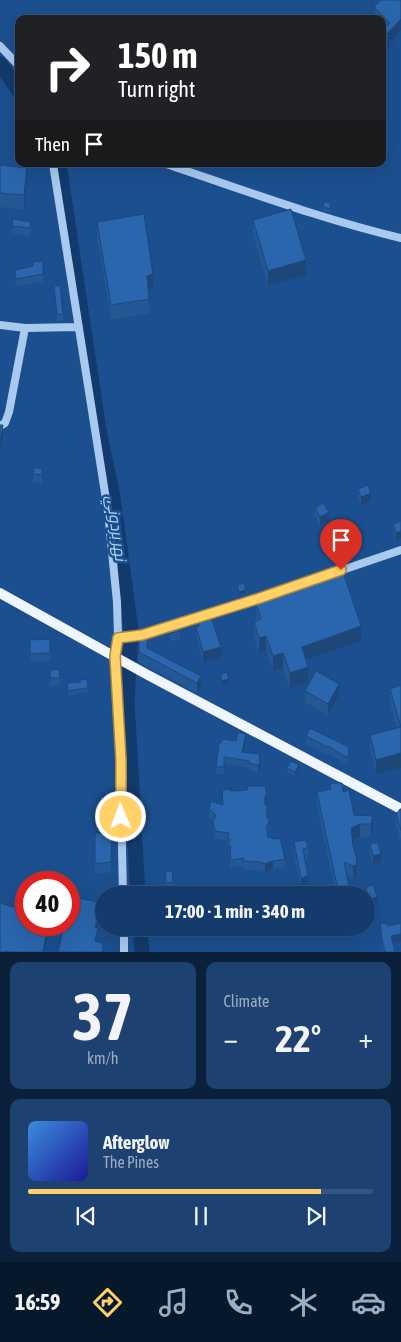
<!DOCTYPE html>
<html lang="en">
<head>
<meta charset="utf-8">
<style>
	:root { --surface:#143b6b; --page:#1d4271; --text:#f1f3f6; --muted:#9dadc1; --line:#33557e; --accent:#ffd166 }
	body { margin:0; font-family:"Asap Condensed",Cairo,sans-serif; background:var(--page); color:var(--text); height:100vh; display:flex; flex-direction:column; font-size:19px; white-space:nowrap }
	* { box-sizing:border-box; margin:0 }
	p { font-size:16px; color:var(--muted) }
	.icon { flex:none; width:28px; height:28px; fill:none; stroke:currentColor; stroke-width:2; stroke-linecap:round; stroke-linejoin:round }
	.map { position:relative; height:952px; overflow:hidden }
	.side { display:flex; flex-direction:column; gap:10px; padding:10px; background:#0b203b; flex:1 }
	.side>* { flex:none }
	.hud { position:absolute; left:15px; top:15px; width:371px; height:152px; border-radius:10px; box-shadow:0 5px 20px #0002,0 0 0 1px var(--line); background:#202124; color:#fff; overflow:hidden }
	.speed { position:absolute; left:15px; top:871px; display:flex; gap:10px; font-size:25px; font-weight:700; text-align:center }
	.speed>* { display:grid; place-content:center; width:65px; height:65px; border-radius:50%; background:var(--surface); box-shadow:0 5px 20px #0002,0 0 0 1px var(--line); line-height:1 }
	.speed .limit { border:8px solid #d22; background:#fff; color:#111 }
	.pin { position:absolute; display:grid; place-items:center; width:42px; height:42px; color:#fff; margin:-51px -21px; border-radius:50% 50% 50% 0; rotate:-45deg; box-shadow:0 0 5px #0007 }
	.pin .icon { rotate:45deg }
	.me { position:absolute; width:55px; margin:-28px; rotate:359deg; stroke-linejoin:round; filter:drop-shadow(0 0 4px #0008) }
	.turn { display:flex; align-items:center; gap:18px; height:105px; padding:0 20px; font-size:22px }
	.turn .icon { width:65px; height:65px; stroke-width:2.5 }
	.turn b { display:block; font-size:35px; line-height:42px }
	.then { display:flex; align-items:center; height:48px; padding:0 20px; background:#0003; gap:10px; font-size:19px }
	.big { font-size:38px; font-weight:700; line-height:1.1 }
	.side .card { flex:1; display:flex; flex-direction:column; justify-content:center; gap:8px; min-width:0; padding:0 18px; border-radius:10px; background:var(--page) }
	.side .dial { align-items:center; gap:0 }
	.dial b { font-size:65px; line-height:1 }
	.song { display:flex; align-items:center; gap:15px }
	.cover { width:60px; height:60px; border-radius:8px; background:linear-gradient(135deg,hsl(210 70% 55%),hsl(240 70% 35%)) }
	.played { height:5px; border-radius:2px; background:linear-gradient(90deg,var(--accent) 85%,var(--line) 85%) }
	.keys { display:flex; justify-content:space-around; direction:ltr }
	.heat { display:flex; justify-content:space-between; align-items:center; font-size:28px; direction:ltr }
	.side .tiles { flex:1; display:grid; gap:10px; grid-template-columns:1fr 1fr }
	.card:last-child { grid-column:span 2 }
	.trip { position:absolute; left:95px; top:886px; width:280px; height:50px; border-radius:25px; background:var(--surface); box-shadow:0 5px 20px #0002,0 0 0 1px var(--line); font-weight:700; line-height:50px; text-align:center }
	.tabs { display:flex; height:80px; justify-content:space-around; align-items:center; background:#08182b; color:var(--muted) }
	.tabs .icon { width:35px; height:35px }
	.tabs .current { color:var(--accent) }
	.tabs b { font-size:22px; color:var(--text) }
	.map>svg:first-child { display:block }
	.lines { fill:none; stroke-linecap:round; stroke-linejoin:round }
	.river { stroke:#123a6d; stroke-width:15 }
	.minor { stroke:#a9c9ee; stroke-width:8 }
	.major { stroke:#f0f6ff; stroke-width:10 }
	.wall { fill:#245895 }
	.shaded-wall { fill:#1d4779 }
	.building { fill:#2a66ad; stroke:#1d4779 }
	.route-casing { stroke:#a68842; stroke-width:12 }
	.route { stroke:#ffd166; stroke-width:9 }
	.labels { text-anchor:middle; dominant-baseline:central; stroke-width:5; stroke-linejoin:round; paint-order:stroke }
	.water-label { font-size:16px; font-style:italic; fill:#b5d3f5; stroke:#1b4f8f }
</style>
</head>
<body>
<div class="map">
<svg width="401" height="952" viewBox="0 0 401 952">
	<rect width="100%" height="100%" fill="#1b4f8f"/>
	<g class="lines">
		<path class="river" d="M0,64L19,91
			M59,164L99,430L113,497L131,629L127,702L138,895
			M140,928L142,952"/>
		<path class="minor" d="M0,46L19,66
			M53,164L108,512L117,602L118,637L115,656L121,760V800L123,895
			M166,164C244,190 321,219 401,238
			M0,325L25,328L79,327
			M0,426L5,423L9,412L25,328
			M118,637L142,635L260,598L401,550
			M124,928V952"/>
		<path class="major" d="M0,593L146,674L401,809"/>
	</g>
	<path class="wall" d="M401,0V30L389,43V47L384,52L382,51V31L384,29L382,27V19L374,18V7Z
		M0,165L27,183L24,210L0,207Z
		M323,207H331L330,213L323,211Z
		M13,219L31,229L30,236L12,233Z
		M253,220L306,275L268,286L253,235Z
		M97,222L153,289L148,290L149,314L111,319L97,237Z
		M43,261V282L16,286L15,277V270L33,266V262Z
		M54,286L63,314V321L57,322Z
		M34,467L42,476V483L33,482Z
		M358,489L371,501L361,505L358,496Z
		M315,508L329,520L320,525L315,516Z
		M401,521V539L396,541L393,531V524Z
		M256,604L361,641L306,660L308,682L290,688L283,668L273,671L266,650L259,653L254,636V622L256,621Z
		M196,619L221,657L203,662L196,636Z
		M169,625L180,631V639L171,641L169,632Z
		M139,631L148,648L201,676V686L197,693L139,662Z
		M30,640L50,653V661L30,662Z
		M59,669L60,685L50,686V670Z
		M67,683L88,688V692L68,695Z
		M401,685V768L376,774L370,749V735L397,728L390,703V689Z
		M305,691L339,695L328,715L305,702Z
		M306,736L349,747L348,765L328,753L327,755L306,744Z
		M246,740L243,752L259,754L260,770L258,772L249,770V768L224,764V774H216V767L221,743L236,741Z
		M287,768L299,769L295,776L287,772Z
		M330,784L343,792L354,815L373,816V829L371,837H360L352,840L356,877L353,879L347,876L351,895H336L317,805V792L330,789Z
		M222,790L267,802L265,803L269,826L268,837L285,859V867L273,869L265,873L261,870H243V866L232,868L230,866V855H229V846H227V840L215,839L213,829V821L209,817V809L223,805Z
		M401,809V841L396,824V813L398,812Z
		M95,833H112L111,872L95,874Z
		M294,842L308,848V860H305L308,888L301,889L294,853Z
		M370,844L381,862L373,864L370,852Z
		M165,871L173,882V890L166,891Z
		M366,887L377,904L369,907L366,895Z
		M380,924L393,943L395,952H383L380,931Z"/>
	<path class="shaded-wall" d="M401,19V30L389,43V47L384,52V41L387,34Z
		M27,168V183L24,210V195Z
		M306,260V275L268,286V271Z
		M153,274V289L147,290V276Z
		M3,425V436L0,454V443Z
		M371,493V501L361,505V497Z
		M329,512V520L320,525V517Z
		M401,531V539L396,541V533Z
		M246,590V593L239,595V592Z
		M361,626V641L302,661V647Z
		M266,636V650L259,653V638Z
		M221,647V657L203,662V652Z
		M283,653V668L273,671V656Z
		M308,667V682L290,688V673Z
		M201,676V686L197,693V683Z
		M229,679V683L222,685V681Z
		M339,684V695L328,715V704Z
		M246,734V740L242,759V752Z
		M401,753V768L376,774V760Z
		M260,764V770L258,772V765Z
		M299,765V769L295,776V772Z
		M267,794V802L265,804V796Z
		M373,816V829L371,837V824Z
		M360,824V837L351,841V828Z
		M381,854V862L373,864V856Z
		M357,859L356,877L353,879V866Z
		M273,861V869L265,873V864Z
		M308,876V888L301,889V878Z
		M377,897V904L369,907V899Z
		M102,903V908L95,932V927Z
		M48,925H49L44,952H43Z
		M401,934V941L391,943V936Z"/>
	<path class="building" d="M381,0H401V19L387,34L389,36L384,41L382,40V31L390,23L374,7Z
		M0,165L27,168L24,195L0,193Z
		M324,202L331,203L330,209L323,207Z
		M291,209L306,260L268,271L253,220Z
		M144,214L153,274L147,276L149,299L111,305L97,222Z
		M13,219L31,222L30,228L12,226Z
		M43,261V274L16,279L15,270L33,266V262Z
		M60,285L63,314L57,315L54,286Z
		M0,425H3L0,443Z
		M34,467L42,469V475L33,474Z
		M368,485L371,493L361,497L358,489Z
		M323,503L329,512L320,517L315,508Z
		M401,521V531L396,533L393,524Z
		M343,572L361,626L302,647L308,667L290,673L283,653L273,656L266,636L259,638L254,622L261,619L256,604Z
		M244,583L246,590L239,592L237,585Z
		M210,614L221,647L203,652L196,627L199,626L196,619Z
		M178,623L180,631L171,633L169,625Z
		M148,629L147,648L201,676L197,683L139,652V631Z
		M50,639V653L30,654V640Z
		M59,669L60,678H50V670Z
		M316,671L339,684L328,704L305,691Z
		M227,672L229,679L222,681L220,675Z
		M87,679L88,688L68,691L67,683L80,682V680Z
		M401,685V753L376,760L370,735L401,727L390,689Z
		M310,728L349,747L348,758L328,746L327,747L306,736Z
		M238,732L246,734L242,752L259,754L260,764L258,765L249,763V761L224,757V767H216L219,743H221L222,739L236,741Z
		M291,761L299,765L295,772L287,768Z
		M333,783H342L343,792L349,790L354,815L373,816L371,824H360L351,828L353,846L357,859L356,865L353,866L344,862L351,895H339L317,792L331,789L330,784Z
		M248,786H265L267,794L265,796V805H267V818H269L268,826H266L268,837L275,839L280,838L285,859L273,861L265,864L261,862L243,861L244,858L232,860L230,858L231,847L229,846V838H227L229,833L215,831L213,821L216,815L209,809L211,801L223,805L222,790L231,789V791L247,790Z
		M400,809H401V830L396,813L398,812Z
		M95,833H112L111,862L95,864Z
		M306,840L308,848L303,849L308,876L301,878L294,842Z
		M378,842L381,854L373,856L370,844Z
		M165,871H172L173,882L166,883Z
		M373,885L377,897L369,899L366,887Z
		M304,891L305,895H292V893Z
		M69,896L102,903L95,927L98,928L95,941L103,943L102,952H58L64,925H69Z
		M0,903L26,911V925H48L43,952H10L5,951V952H0Z
		M387,923L388,926L401,923V934L391,936L395,952H385L382,940L380,924Z"/>
	<g class="lines">
		<defs>
			<path id="route" d="M121,817V760L115,656L118,638L142,635L260,598L341,570"/>
		</defs>
		<use href="#route" class="route-casing"/>
		<use href="#route" class="route"/>
	</g>
	<g class="labels">
		<g class="water-label">
			<text transform="translate(117 528) rotate(82)">نهر بردوني</text>
		</g>
	</g>
</svg>
<div class="speed"><div class="limit">40</div></div>
<div class="pin" style="left:341px;top:570px;background:#d93025"><svg class="icon" aria-label="arrive" viewBox="0 0 24 24"><path d="M6 21V4h12l-3 4 3 4H6"/></svg></div>
<svg class="me" style="left:121px;top:817px" viewBox="-20 -20 40 40"><circle r="17" fill="#ffd166" stroke="#fff" stroke-width="3"/><path d="M0-11L8 9 0 5-8 9z" fill="#fff"/></svg>
<div class="trip">17:00 · 1 min · 340 m</div>
<div class="hud">
<div class="turn"><svg class="icon" aria-label="right" viewBox="0 0 24 24"><path d="M7 20v-9h11M14 6l5 5-5 5"/></svg><div><b>150 m</b>Turn right</div></div>
<div class="then">Then<svg class="icon" aria-label="arrive" viewBox="0 0 24 24"><path d="M6 21V4h12l-3 4 3 4H6"/></svg></div>
</div>
</div>
<section class="side">
<div class="tiles">
<div class="card dial"><b>37</b><p>km/h</p></div>
<div class="card"><p>Climate</p>
<div class="heat"><a>−</a><b class="big">22°</b><a>+</a></div>
</div>
<div class="card">
<div class="song"><i class="cover"></i><div><b>Afterglow</b><p>The Pines</p></div></div>
<div class="played"></div>
<div class="keys"><svg class="icon" aria-label="previous" viewBox="0 0 24 24"><path d="M18 5L8 12l10 7zM5 5v14"/></svg><svg class="icon" aria-label="pause" viewBox="0 0 24 24"><path d="M8 5v14M16 5v14"/></svg><svg class="icon" aria-label="next" viewBox="0 0 24 24"><path d="M6 5l10 7-10 7zM19 5v14"/></svg></div>
</div>
</div>
</section>
<nav class="tabs">
<b>16:59</b>
<svg class="icon current" aria-label="directions" viewBox="0 0 24 24"><path d="M12 3l9 9-9 9-9-9zM9 14v-3h6M13 9l2 2-2 2"/></svg>
<svg class="icon" aria-label="music" viewBox="0 0 24 24"><path d="M9 18V5l10-2v13"/><circle cx="6" cy="18" r="3"/><circle cx="16" cy="16" r="3"/></svg>
<svg class="icon" aria-label="phone" viewBox="0 0 24 24"><path d="M5 4h4l2 5-3 2q2 4 5 5l2-3 5 2v4C11 20 4 13 5 4z"/></svg>
<svg class="icon" aria-label="climate" viewBox="0 0 24 24"><path d="M12 3v18M4 7l16 10M4 17L20 7"/></svg>
<svg class="icon" aria-label="car" viewBox="0 0 24 24"><path d="M5 17H2v-5l4-1 3-4h7l3 4 3 1v5h-3M9 17h6M6 11h13"/><circle cx="7" cy="17" r="2"/><circle cx="17" cy="17" r="2"/></svg>
</nav>
</body>
</html>
